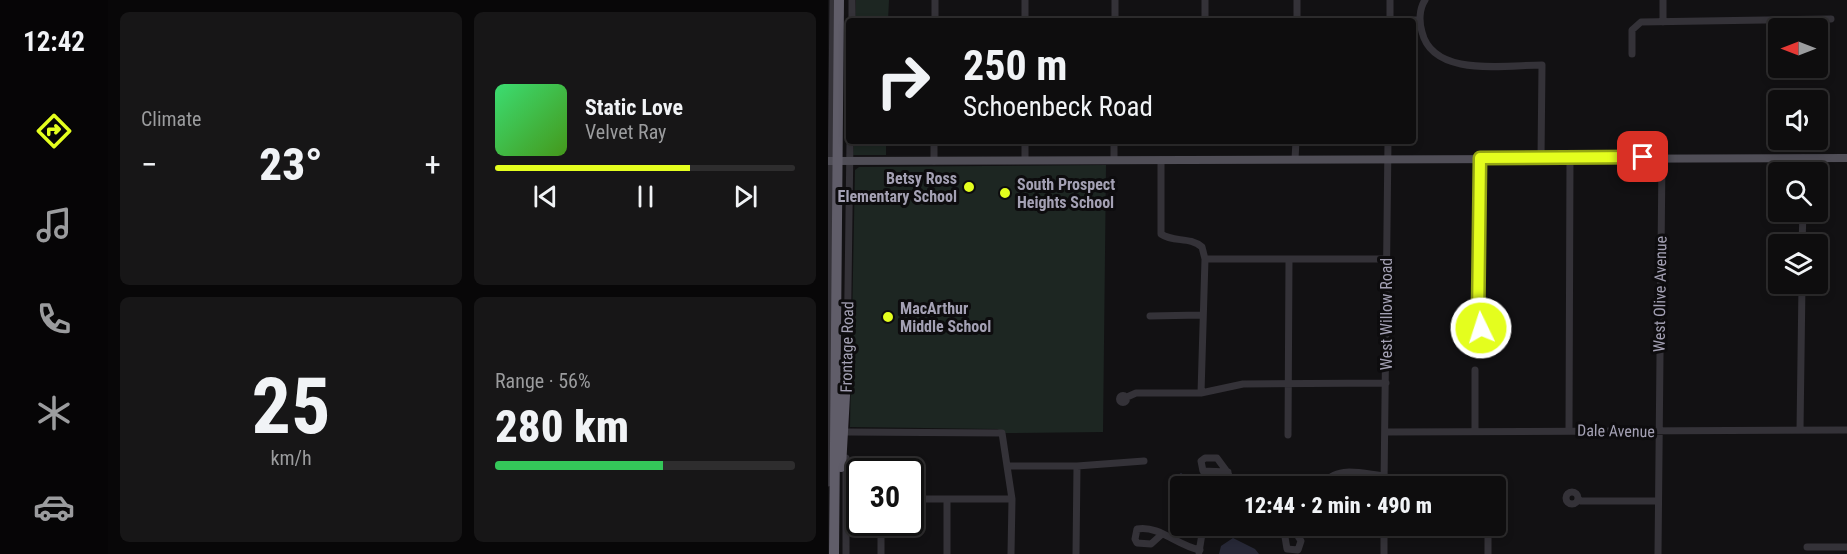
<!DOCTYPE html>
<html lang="en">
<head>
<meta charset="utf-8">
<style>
	:root { --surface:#0e0d0e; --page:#171617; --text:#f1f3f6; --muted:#9b9c9e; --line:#2e2d2e; --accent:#e4fe1e }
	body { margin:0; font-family:"Roboto Condensed",sans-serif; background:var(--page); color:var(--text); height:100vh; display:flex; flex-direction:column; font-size:22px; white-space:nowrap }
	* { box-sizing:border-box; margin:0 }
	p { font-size:20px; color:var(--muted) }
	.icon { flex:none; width:33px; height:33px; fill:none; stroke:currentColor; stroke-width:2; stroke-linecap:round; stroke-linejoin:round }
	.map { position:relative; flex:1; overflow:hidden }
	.sheet { display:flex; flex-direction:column; gap:12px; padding:12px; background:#080708; width:720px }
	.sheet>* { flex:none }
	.guide { position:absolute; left:18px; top:18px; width:570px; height:126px; border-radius:6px; box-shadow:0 3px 9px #0003,0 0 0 2px var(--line); background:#0e0d0e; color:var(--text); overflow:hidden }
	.needle { width:39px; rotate:270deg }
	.tools { position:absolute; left:940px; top:18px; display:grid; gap:12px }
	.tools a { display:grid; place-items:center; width:60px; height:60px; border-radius:6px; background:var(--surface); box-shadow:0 3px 9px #0003,0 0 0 2px var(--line); font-size:30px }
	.speed { position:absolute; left:18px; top:458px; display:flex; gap:12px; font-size:30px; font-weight:700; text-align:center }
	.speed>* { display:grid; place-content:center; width:78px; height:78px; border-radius:50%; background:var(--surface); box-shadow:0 3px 9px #0003,0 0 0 2px var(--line); line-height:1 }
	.speed .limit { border:3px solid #111; border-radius:9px; background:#fff; color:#111 }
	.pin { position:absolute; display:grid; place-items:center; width:51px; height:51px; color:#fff; margin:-26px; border-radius:12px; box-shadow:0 3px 9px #0006 }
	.me { position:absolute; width:66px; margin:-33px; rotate:356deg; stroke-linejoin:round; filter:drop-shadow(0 0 4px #0008) }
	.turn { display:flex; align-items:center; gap:21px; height:126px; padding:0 18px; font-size:27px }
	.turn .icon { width:78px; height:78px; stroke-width:2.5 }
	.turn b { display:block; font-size:42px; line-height:51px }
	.big { font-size:45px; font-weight:800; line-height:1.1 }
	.sheet .widget { flex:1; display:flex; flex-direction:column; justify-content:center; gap:9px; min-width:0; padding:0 21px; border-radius:9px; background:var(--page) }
	.sheet .dial { align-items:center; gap:0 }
	.dial b { font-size:78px; line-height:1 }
	.song { display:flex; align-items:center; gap:18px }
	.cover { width:72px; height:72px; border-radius:9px; background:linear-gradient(135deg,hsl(140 70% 55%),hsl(100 70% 35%)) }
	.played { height:6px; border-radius:3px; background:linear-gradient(90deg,var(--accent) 65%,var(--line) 65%) }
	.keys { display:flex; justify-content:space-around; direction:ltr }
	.heat { display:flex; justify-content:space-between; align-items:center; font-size:33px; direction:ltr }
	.charge { height:9px; border-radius:4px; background:linear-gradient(90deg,#34c759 56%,var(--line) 0) }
	.sheet .tiles { flex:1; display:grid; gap:12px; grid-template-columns:repeat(2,1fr) }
	.trip { position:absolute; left:342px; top:476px; width:336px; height:60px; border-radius:6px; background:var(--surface); box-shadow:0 3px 9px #0003,0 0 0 2px var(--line); font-weight:800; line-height:60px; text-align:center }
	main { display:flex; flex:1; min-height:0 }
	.menu { display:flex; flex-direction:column; width:108px; justify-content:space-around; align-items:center; background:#060506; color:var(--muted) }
	.menu .icon { width:42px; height:42px }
	.menu .selected { color:var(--accent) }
	.menu b { font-size:27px; color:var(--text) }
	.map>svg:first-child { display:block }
	.green { fill:#1d2622 }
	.water { fill:#272837 }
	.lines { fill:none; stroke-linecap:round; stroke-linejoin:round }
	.minor { stroke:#343238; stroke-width:7 }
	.major { stroke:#504e57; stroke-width:8 }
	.highway { stroke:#605d69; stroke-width:10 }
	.route-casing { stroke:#94a514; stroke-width:15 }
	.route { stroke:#e4fe1e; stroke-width:10 }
	.poi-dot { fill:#e4fe1e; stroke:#0d0c0e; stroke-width:2 }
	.labels { text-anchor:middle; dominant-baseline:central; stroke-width:6; stroke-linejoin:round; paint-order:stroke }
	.poi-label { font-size:16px; font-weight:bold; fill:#a4a1b4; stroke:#0d0c0e; text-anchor:start }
	.street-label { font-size:16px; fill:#a4a1b4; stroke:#0d0c0e }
</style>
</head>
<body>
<main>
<nav class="menu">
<b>12:42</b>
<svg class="icon selected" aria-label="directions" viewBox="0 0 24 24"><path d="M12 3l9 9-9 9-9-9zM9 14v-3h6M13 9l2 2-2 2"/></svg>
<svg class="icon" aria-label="music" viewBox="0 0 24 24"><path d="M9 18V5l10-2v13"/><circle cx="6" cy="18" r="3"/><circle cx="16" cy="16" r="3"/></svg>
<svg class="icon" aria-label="phone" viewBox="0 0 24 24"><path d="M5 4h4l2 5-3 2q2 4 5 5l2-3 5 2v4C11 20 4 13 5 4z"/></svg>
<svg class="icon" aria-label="climate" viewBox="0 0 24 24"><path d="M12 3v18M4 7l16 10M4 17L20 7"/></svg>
<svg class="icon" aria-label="car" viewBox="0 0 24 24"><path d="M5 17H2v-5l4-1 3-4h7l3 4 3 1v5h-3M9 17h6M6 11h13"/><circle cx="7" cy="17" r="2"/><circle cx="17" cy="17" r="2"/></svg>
</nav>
<section class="sheet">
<div class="tiles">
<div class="widget"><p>Climate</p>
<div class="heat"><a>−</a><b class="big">23°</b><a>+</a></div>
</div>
<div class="widget">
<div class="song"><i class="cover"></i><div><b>Static Love</b><p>Velvet Ray</p></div></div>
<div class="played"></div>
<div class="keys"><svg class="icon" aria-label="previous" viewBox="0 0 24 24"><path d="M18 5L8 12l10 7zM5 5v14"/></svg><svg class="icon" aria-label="pause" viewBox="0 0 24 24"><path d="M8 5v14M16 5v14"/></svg><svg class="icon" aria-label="next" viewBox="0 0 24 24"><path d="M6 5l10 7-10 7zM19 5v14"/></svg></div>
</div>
<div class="widget dial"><b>25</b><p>km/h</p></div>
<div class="widget"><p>Range · 56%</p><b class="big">280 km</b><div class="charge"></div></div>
</div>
</section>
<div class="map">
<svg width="1019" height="554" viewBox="0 0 1019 554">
	<rect width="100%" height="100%" fill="#121113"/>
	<path class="green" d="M28,0H61L60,21H27Z
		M26,141H58V155H25Z
		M278,165L275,432L178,433L169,429L22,427L27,170L31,167Z"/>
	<path class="water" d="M353,473L371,486H352V508C341,492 332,487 353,473Z
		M405,538L427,549L431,554H391L393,546Z"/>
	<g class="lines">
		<path class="minor" d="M562,0V21
			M597,0C591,9 591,22 594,32C605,78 678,65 714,65L713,158
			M835,0V22
			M562,20H592
			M24,21V0
			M107,21V0
			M197,21V0
			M287,21V0
			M377,21V0
			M469,21V0
			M804,54V30L813,22L1003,19
			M652,158L650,321L653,328
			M467,159L468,141
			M197,160V141
			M286,160V141
			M333,160V234C346,243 361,236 374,247L377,259L373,393
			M106,161V141
			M975,172V158
			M974,244L975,212
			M377,259H559
			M322,316L373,315
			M19,362L22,141
			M647,370V430
			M291.5 399a3.5 3.5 0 1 1 7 0a3.5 3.5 0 1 1-7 0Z
			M299,397L308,393H373L415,384L558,383
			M741,430L742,157
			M972,430L974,284
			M19,432L174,433L184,499L183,554
			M557,432L1019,430
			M460,435L461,259
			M180,466H249L316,461
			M400,472L375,471L373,461L377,458H389L400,473L405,486
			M0,483L5,0
			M495,486C507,464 535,474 556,476
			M556,486L560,141
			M738 498a6 6 0 1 1 12 0a6 6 0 1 1-12 0Z
			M82,499H184
			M750,499L753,501H830
			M434,525H456
			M455,525L459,549L470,550L473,541L463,525
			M333,535L323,544L309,543L307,539L309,529C332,525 349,546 372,550
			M979,547H1019
			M371,552L374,534L382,525
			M18,554V458
			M53,554V522
			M119,554V499
			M248,554L249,466
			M556,554V525
			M660,554V525
			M830,554L834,157"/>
		<path class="major" d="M0,161L1019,158"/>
		<path class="highway" d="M13,467L19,360
			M6,554L11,0"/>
	</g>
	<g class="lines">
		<defs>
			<path id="route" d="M653,328L650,321L652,158L815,157"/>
		</defs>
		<use href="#route" class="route-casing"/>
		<use href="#route" class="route"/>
	</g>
	<g class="poi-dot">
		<circle cx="141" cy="187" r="6"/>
		<circle cx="177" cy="193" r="6"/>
		<circle cx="60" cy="317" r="6"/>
	</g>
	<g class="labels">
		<g class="poi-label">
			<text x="129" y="178" text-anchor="end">Betsy Ross<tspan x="129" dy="18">Elementary School</tspan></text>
			<text x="189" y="184">South Prospect<tspan x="189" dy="18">Heights School</tspan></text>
			<text x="72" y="308">MacArthur<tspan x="72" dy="18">Middle School</tspan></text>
		</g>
		<g class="street-label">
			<text transform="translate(832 294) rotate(-89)">West Olive Avenue</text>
			<text transform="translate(558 314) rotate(-90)">West Willow Road</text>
			<text transform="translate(19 347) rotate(-89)">Frontage Road</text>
			<text transform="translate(788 431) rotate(1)">Dale Avenue</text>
		</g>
	</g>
</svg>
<div class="tools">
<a><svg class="needle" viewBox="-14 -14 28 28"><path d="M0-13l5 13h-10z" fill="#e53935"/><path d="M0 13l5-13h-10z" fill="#9b9c9e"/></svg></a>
<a><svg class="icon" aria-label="sound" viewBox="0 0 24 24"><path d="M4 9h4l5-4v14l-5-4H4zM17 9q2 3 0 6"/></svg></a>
<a><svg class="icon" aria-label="search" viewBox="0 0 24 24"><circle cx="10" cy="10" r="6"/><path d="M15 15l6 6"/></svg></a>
<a><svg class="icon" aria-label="layers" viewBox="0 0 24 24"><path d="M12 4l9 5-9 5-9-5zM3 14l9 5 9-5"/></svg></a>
</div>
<div class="speed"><div class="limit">30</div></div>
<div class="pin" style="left:815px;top:157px;background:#d93025"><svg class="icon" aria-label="arrive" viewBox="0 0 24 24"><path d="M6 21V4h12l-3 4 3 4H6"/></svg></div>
<svg class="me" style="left:653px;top:328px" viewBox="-20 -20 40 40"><circle r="17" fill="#e4fe1e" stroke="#fff" stroke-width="3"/><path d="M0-11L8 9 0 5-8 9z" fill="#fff"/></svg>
<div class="trip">12:44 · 2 min · 490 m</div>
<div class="guide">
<div class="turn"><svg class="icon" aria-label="right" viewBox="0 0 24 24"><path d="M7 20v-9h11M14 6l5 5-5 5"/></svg><div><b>250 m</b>Schoenbeck Road</div></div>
</div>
</div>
</main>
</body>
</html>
